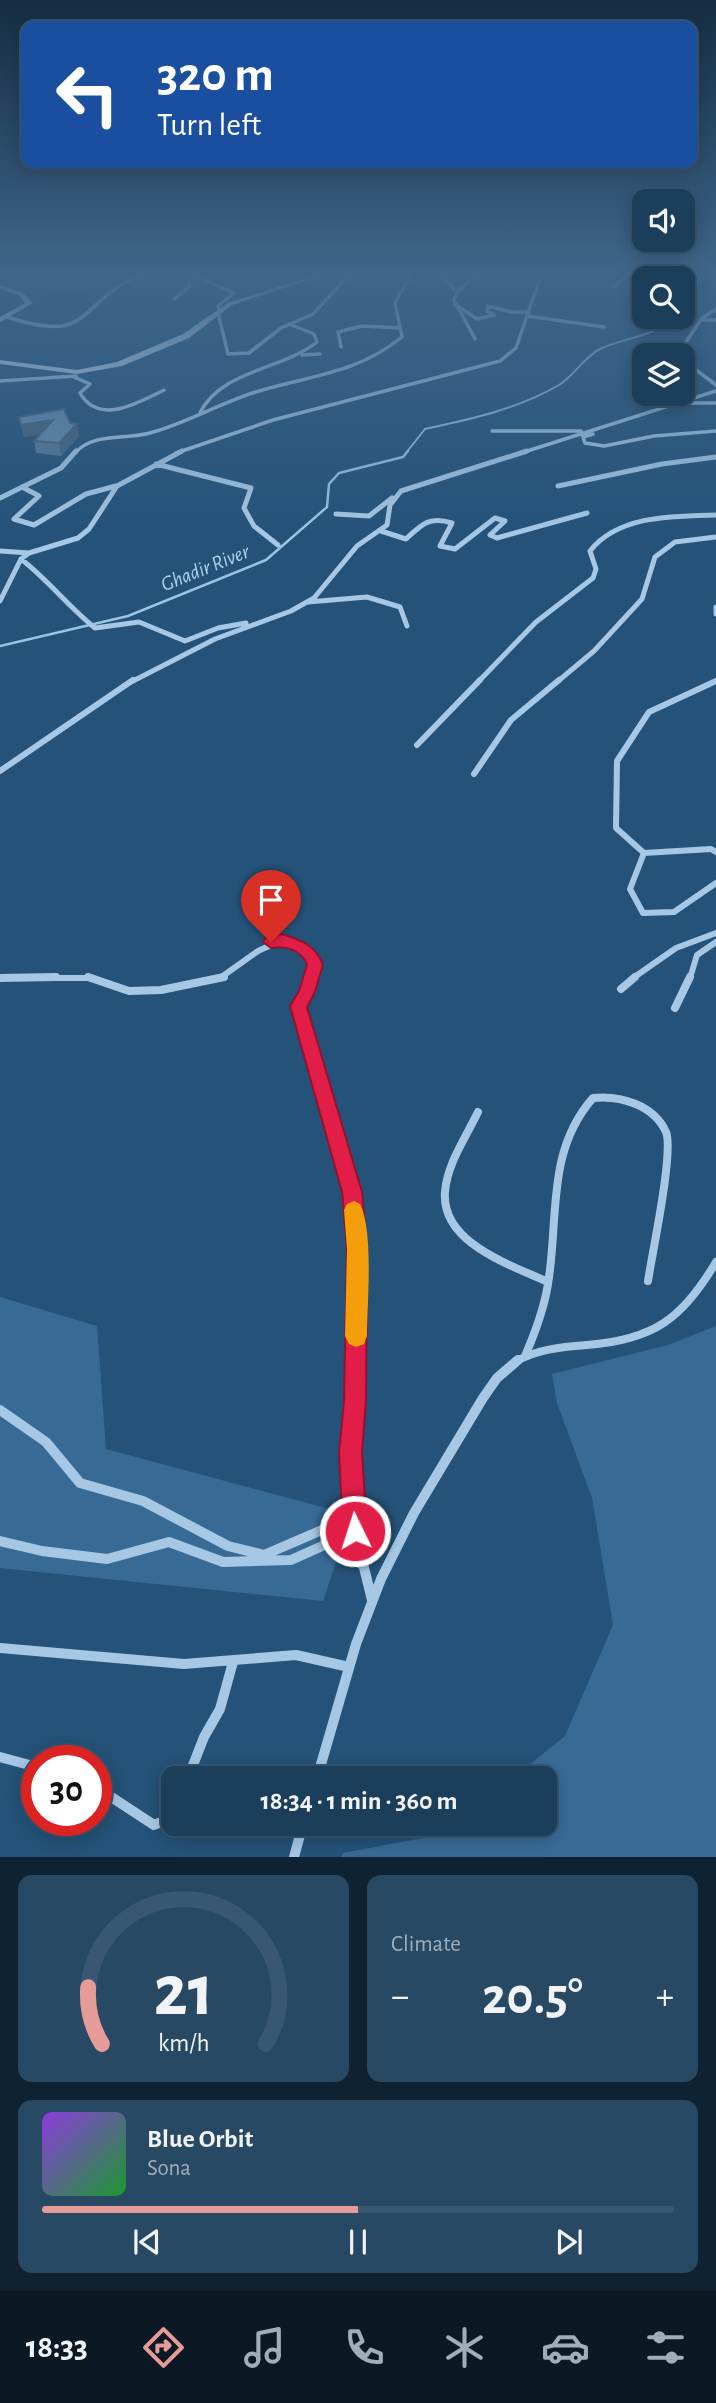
<!DOCTYPE html>
<html lang="en">
<head>
<meta charset="utf-8">
<style>
	:root { --surface:#1b3e5a; --page:#284963; --text:#f1f3f6; --muted:#a0aebb; --line:#395770; --accent:#e69b98 }
	body { margin:0; font-family:"Alegreya Sans",sans-serif; background:var(--page); color:var(--text); height:100vh; display:flex; flex-direction:column; font-size:26px; white-space:nowrap }
	* { box-sizing:border-box; margin:0 }
	p { font-size:23px; color:var(--muted) }
	.icon { flex:none; width:38px; height:38px; fill:none; stroke:currentColor; stroke-width:2; stroke-linecap:round; stroke-linejoin:round }
	.map { position:relative; height:1857px; overflow:hidden }
	.details { display:flex; flex-direction:column; gap:18px; padding:18px; background:#0f2232; flex:1 }
	.details>* { flex:none }
	.top-card { position:absolute; left:21px; top:21px; width:676px; height:147px; border-radius:14px; box-shadow:0 4px 18px #0003,0 0 0 2px var(--line); background:#1a4fa0; color:#fff; overflow:hidden }
	.buttons { position:absolute; left:632px; top:189px; display:grid; gap:14px }
	.buttons a { display:grid; place-items:center; width:63px; height:63px; border-radius:14px; background:var(--surface); box-shadow:0 4px 18px #0003,0 0 0 2px var(--line); font-size:35px }
	.speed { position:absolute; left:21px; top:1745px; display:flex; gap:14px; font-size:35px; font-weight:700; text-align:center }
	.speed>* { display:grid; place-content:center; width:91px; height:91px; border-radius:50%; background:var(--surface); box-shadow:0 4px 18px #0003,0 0 0 2px var(--line); line-height:1 }
	.speed .limit { border:10px solid #d22; background:#fff; color:#111 }
	.pin { position:absolute; display:grid; place-items:center; width:60px; height:60px; color:#fff; margin:-72px -30px; border-radius:50% 50% 50% 0; rotate:-45deg; box-shadow:0 0 7px #0007 }
	.pin .icon { rotate:45deg }
	.me { position:absolute; width:77px; margin:-38px; rotate:356deg; stroke-linejoin:round; filter:drop-shadow(0 0 5px #0008) }
	.turn { display:flex; align-items:center; gap:24px; height:147px; padding:0 21px; font-size:32px }
	.turn .icon { width:91px; height:91px; stroke-width:2.5 }
	.turn b { display:block; font-size:49px; line-height:60px }
	.big { font-size:52px; font-weight:700; line-height:1.1 }
	.details .tile { flex:1; display:flex; flex-direction:column; justify-content:center; gap:10px; min-width:0; padding:0 24px; border-radius:14px; background:var(--page) }
	.details .dial { align-items:center; gap:0 }
	.dial svg { height:182px; overflow:visible; fill:none; stroke:var(--line); stroke-width:7; stroke-linecap:round; text-anchor:middle }
	.dial text { fill:var(--text); stroke:none }
	.song { display:flex; align-items:center; gap:21px }
	.cover { width:84px; height:84px; border-radius:10px; background:linear-gradient(135deg,hsl(270 70% 55%),hsl(130 70% 35%)) }
	.played { height:7px; border-radius:4px; background:linear-gradient(90deg,var(--accent) 50%,var(--line) 50%) }
	.keys { display:flex; justify-content:space-around; direction:ltr }
	.heat { display:flex; justify-content:space-between; align-items:center; font-size:38px; direction:ltr }
	.details .tiles { flex:1; display:grid; gap:18px; grid-template-columns:1fr 1fr }
	.tile:last-child { grid-column:span 2 }
	.trip { position:absolute; left:161px; top:1766px; width:396px; height:70px; border-radius:14px; background:var(--surface); box-shadow:0 4px 18px #0003,0 0 0 2px var(--line); font-weight:700; line-height:70px; text-align:center }
	.tabs { display:flex; height:112px; justify-content:space-around; align-items:center; background:#0b1924; color:var(--muted) }
	.tabs .icon { width:49px; height:49px }
	.tabs .active { color:var(--accent) }
	.tabs b { font-size:32px; color:var(--text) }
	.map>svg:first-child { display:block }
	.green { fill:#376b96 }
	.lines { fill:none; stroke-linecap:round; stroke-linejoin:round }
	.stream-far1 { stroke:#9ac4e4; stroke-width:2 }
	.stream { stroke:#9ac4e4; stroke-width:2.5 }
	.minor-far4 { stroke:#a6c8e4; stroke-width:3.5 }
	.minor-far3 { stroke:#a6c8e4; stroke-width:5 }
	.minor-far2 { stroke:#a6c8e4; stroke-width:6 }
	.minor-far1 { stroke:#a6c8e4; stroke-width:8 }
	.minor { stroke:#a6c8e4; stroke-width:10 }
	.secondary { fill:#cfe3f4; fill-rule:evenodd }
	.wall { fill:#577996 }
	.shaded-wall { fill:#47637a }
	.building { fill:#658dae; stroke:#47637a; stroke-width:2 }
	.route { fill:#e11d48; stroke:#92132f; stroke-width:2 }
	.slow { fill:#f59e0b }
	.labels { text-anchor:middle; dominant-baseline:central; stroke-width:5; stroke-linejoin:round; paint-order:stroke }
	.far-water-label { font-size:21px; font-style:italic; fill:#b1d2ec; stroke:#245278 }
</style>
</head>
<body>
<div class="map">
<svg width="716" height="1857" viewBox="0 0 716 1857">
	<rect width="100%" height="100%" fill="#245278"/>
	<path class="green" d="M0,275H87L99,277L101,283C76,301 28,285 0,278Z
		M0,1297L97,1326L106,1449L352,1515L323,1601L0,1568Z
		M716,1326V1857H341L343,1853L444,1834L457,1824H544V1778H513L565,1736L613,1625L592,1498L557,1403L552,1374L668,1345Z"/>
	<g class="lines">
		<path class="stream-far1" d="M682,304L696,289L701,275
			M406,453L425,429C471,419 518,409 559,385C574,376 584,357 600,349C625,337 653,338 673,317"/>
		<path class="stream" d="M0,646L128,616L266,560L327,507L329,484L339,473L403,457L408,451"/>
		<path class="minor-far4" d="M193,275L234,293L218,306L220,311
			M445,279L457,292
			M614,287L627,275
			M174,299L190,286L187,275
			M455,304L477,319L494,315L487,311L488,306L511,312H529
			M218,313L228,354L249,353L281,328L313,314L349,275
			M527,316L604,327
			M7,317C95,345 73,305 140,275
			M701,320H716
			M475,339L454,300L457,292L477,275
			M341,347L338,332L362,326L400,328
			M302,355L320,354
			M681,355L680,351L702,318L716,309
			M682,359L716,385
			M641,363L644,364
			M74,377L90,384L80,393C99,426 138,403 164,390
			M0,381L76,376
			M690,403H716
			M200,413C221,370 282,370 317,342L314,334L289,324
			M492,431H581
			M593,434L583,437L585,443L604,446L654,436L716,431
			M75,453C94,432 124,440 150,433C187,423 222,402 259,391C312,375 356,374 402,337L395,303L411,275
			M176,453L273,420L500,361L516,348L541,275
			M521,453L716,391"/>
		<path class="minor-far3" d="M156,464L251,488L244,508L254,526L278,545
			M558,486L662,464L716,457
			M22,487L39,496L14,519L34,525L86,494L116,486
			M0,498L61,468L76,451
			M336,514L369,516L392,498
			M381,531L406,539C422,524 429,516 452,523L440,546L455,549L495,518L505,521L490,535L497,538L587,513
			M0,551L29,553
			M21,559C48,580 68,606 95,628L139,622L185,641L218,628L246,623
			M0,601L21,559L29,553L78,538L89,529L117,486L182,451
			M308,602L367,597L400,607L407,626
			M716,607V614
			M131,682L215,639L291,611L314,598L357,546L387,525L390,505L401,491L527,451
			M478,682L536,622L593,578L596,569L590,551C618,515 674,516 716,515
			M557,682L594,651L642,599L655,557L675,542L716,537"/>
		<path class="minor-far2" d="M417,745L480,680
			M0,771L133,680
			M474,774L511,720L559,680
			M716,852L711,849L644,853L630,889L643,913L674,912L716,883
			M644,853L616,828L617,761L649,712L716,681
			M0,978H93
			M220,978L258,951L282,940L297,945L312,958L310,978
			M633,978L676,948L716,933
			M690,978L697,955L716,942"/>
		<path class="minor-far1" d="M88,977L129,991L161,990L224,977
			M311,977L298,1006L352,1192L357,1249L355,1362
			M0,978L56,977
			M621,989L635,977
			M675,1008L690,977
			M478,1112C466,1137 447,1164 445,1192C441,1243 511,1265 548,1282
			M525,1356C535,1333 544,1309 548,1284C559,1218 546,1151 593,1098C620,1095 654,1105 666,1132C674,1152 652,1254 648,1281
			M515,1362C537,1349 562,1347 587,1345C654,1340 683,1318 716,1262"/>
		<path class="minor" d="M355,1360L352,1483L355,1531L372,1600
			M0,1410L46,1442L80,1483L143,1501L228,1546L264,1555L322,1530L356,1535
			M0,1541L42,1551L107,1559L169,1542L223,1562L291,1560L329,1543L361,1564
			M0,1648L184,1664L296,1655L349,1667
			M0,1757L37,1767
			M188,1778L204,1737L220,1709L233,1662
			M317,1778L356,1644L381,1579L414,1513L483,1398L497,1378L518,1360
			M96,1787L154,1825L173,1817
			M294,1857L303,1824"/>
		<path class="secondary" d="M315,275H324L232,305L189,338L122,366L77,374L0,364V360L77,370L117,362L183,334L228,303Z
			M0,285L23,293L33,303L0,322V317L25,303L19,295L0,289Z"/>
	</g>
	<path class="wall" d="M19,417L77,424L79,436L61,456L36,453L34,441L40,434L24,437Z"/>
	<path class="shaded-wall" d="M53,420L56,432L24,437L21,425Z
		M77,424L79,436L61,456L59,443Z"/>
	<path class="building" d="M64,409L70,423L77,424L59,443L34,441L53,420L21,425L19,417Z"/>
	<linearGradient id="sky" x2="0" y2="1"><stop stop-color="#142d42"/><stop offset="0.51" stop-color="#3f668b"/><stop offset="1" stop-color="#3f668b" stop-opacity="0"/></linearGradient>
	<rect width="716" height="535" fill="url(#sky)"/>
	<path class="route" d="M282,934C301,940 315,945 323,964L315,992L307,1007L362,1192L367,1249L366,1401L362,1453L367,1531L363,1539L355,1543L347,1539L343,1531L339,1453L344,1401L347,1249L342,1192L290,1006L299,991L307,964C300,950 286,945 271,948L263,942L265,938Z"/>
	<path class="slow" d="M354,1201L360,1204C374,1232 367,1303 367,1336L364,1344L356,1347L349,1344L345,1336L347,1249L344,1210L347,1204Z"/>
	<g class="labels">
		<g class="far-water-label">
			<text transform="translate(205 568) rotate(-22)">Ghadir River</text>
		</g>
	</g>
</svg>
<div class="buttons">
<a><svg class="icon" aria-label="sound" viewBox="0 0 24 24"><path d="M4 9h4l5-4v14l-5-4H4zM17 9q2 3 0 6"/></svg></a>
<a><svg class="icon" aria-label="search" viewBox="0 0 24 24"><circle cx="10" cy="10" r="6"/><path d="M15 15l6 6"/></svg></a>
<a><svg class="icon" aria-label="layers" viewBox="0 0 24 24"><path d="M12 4l9 5-9 5-9-5zM3 14l9 5 9-5"/></svg></a>
</div>
<div class="speed"><div class="limit">30</div></div>
<div class="pin" style="left:271px;top:942px;background:#d93025"><svg class="icon" aria-label="arrive" viewBox="0 0 24 24"><path d="M6 21V4h12l-3 4 3 4H6"/></svg></div>
<svg class="me" style="left:355px;top:1531px" viewBox="-20 -20 40 40"><circle r="17" fill="#e11d48" stroke="#fff" stroke-width="3"/><path d="M0-11L8 9 0 5-8 9z" fill="#fff"/></svg>
<div class="trip">18:34 · 1 min · 360 m</div>
<div class="top-card">
<div class="turn"><svg class="icon" aria-label="left" viewBox="0 0 24 24"><path d="M17 20v-9H6M10 6l-5 5 5 5"/></svg><div><b>320 m</b>Turn left</div></div>
</div>
</div>
<section class="details">
<div class="tiles">
<div class="tile dial"><svg viewBox="0 0 100 80">
<path d="M14 69A42 42 0 1 1 86 69"/>
<path d="M14 69A42 42 0 0 1 8 44" stroke="#e69b98"/>
<text x="50" y="56" font-size="32" font-weight="700">21</text>
<text x="50" y="72" font-size="11">km/h</text>
</svg></div>
<div class="tile"><p>Climate</p>
<div class="heat"><a>−</a><b class="big">20.5°</b><a>+</a></div>
</div>
<div class="tile">
<div class="song"><i class="cover"></i><div><b>Blue Orbit</b><p>Sona</p></div></div>
<div class="played"></div>
<div class="keys"><svg class="icon" aria-label="previous" viewBox="0 0 24 24"><path d="M18 5L8 12l10 7zM5 5v14"/></svg><svg class="icon" aria-label="pause" viewBox="0 0 24 24"><path d="M8 5v14M16 5v14"/></svg><svg class="icon" aria-label="next" viewBox="0 0 24 24"><path d="M6 5l10 7-10 7zM19 5v14"/></svg></div>
</div>
</div>
</section>
<nav class="tabs">
<b>18:33</b>
<svg class="icon active" aria-label="directions" viewBox="0 0 24 24"><path d="M12 3l9 9-9 9-9-9zM9 14v-3h6M13 9l2 2-2 2"/></svg>
<svg class="icon" aria-label="music" viewBox="0 0 24 24"><path d="M9 18V5l10-2v13"/><circle cx="6" cy="18" r="3"/><circle cx="16" cy="16" r="3"/></svg>
<svg class="icon" aria-label="phone" viewBox="0 0 24 24"><path d="M5 4h4l2 5-3 2q2 4 5 5l2-3 5 2v4C11 20 4 13 5 4z"/></svg>
<svg class="icon" aria-label="climate" viewBox="0 0 24 24"><path d="M12 3v18M4 7l16 10M4 17L20 7"/></svg>
<svg class="icon" aria-label="car" viewBox="0 0 24 24"><path d="M5 17H2v-5l4-1 3-4h7l3 4 3 1v5h-3M9 17h6M6 11h13"/><circle cx="7" cy="17" r="2"/><circle cx="17" cy="17" r="2"/></svg>
<svg class="icon" aria-label="filters" viewBox="0 0 24 24"><path d="M4 7h16M4 17h16"/><circle cx="9" cy="7" r="2"/><circle cx="15" cy="17" r="2"/></svg>
</nav>
</body>
</html>
